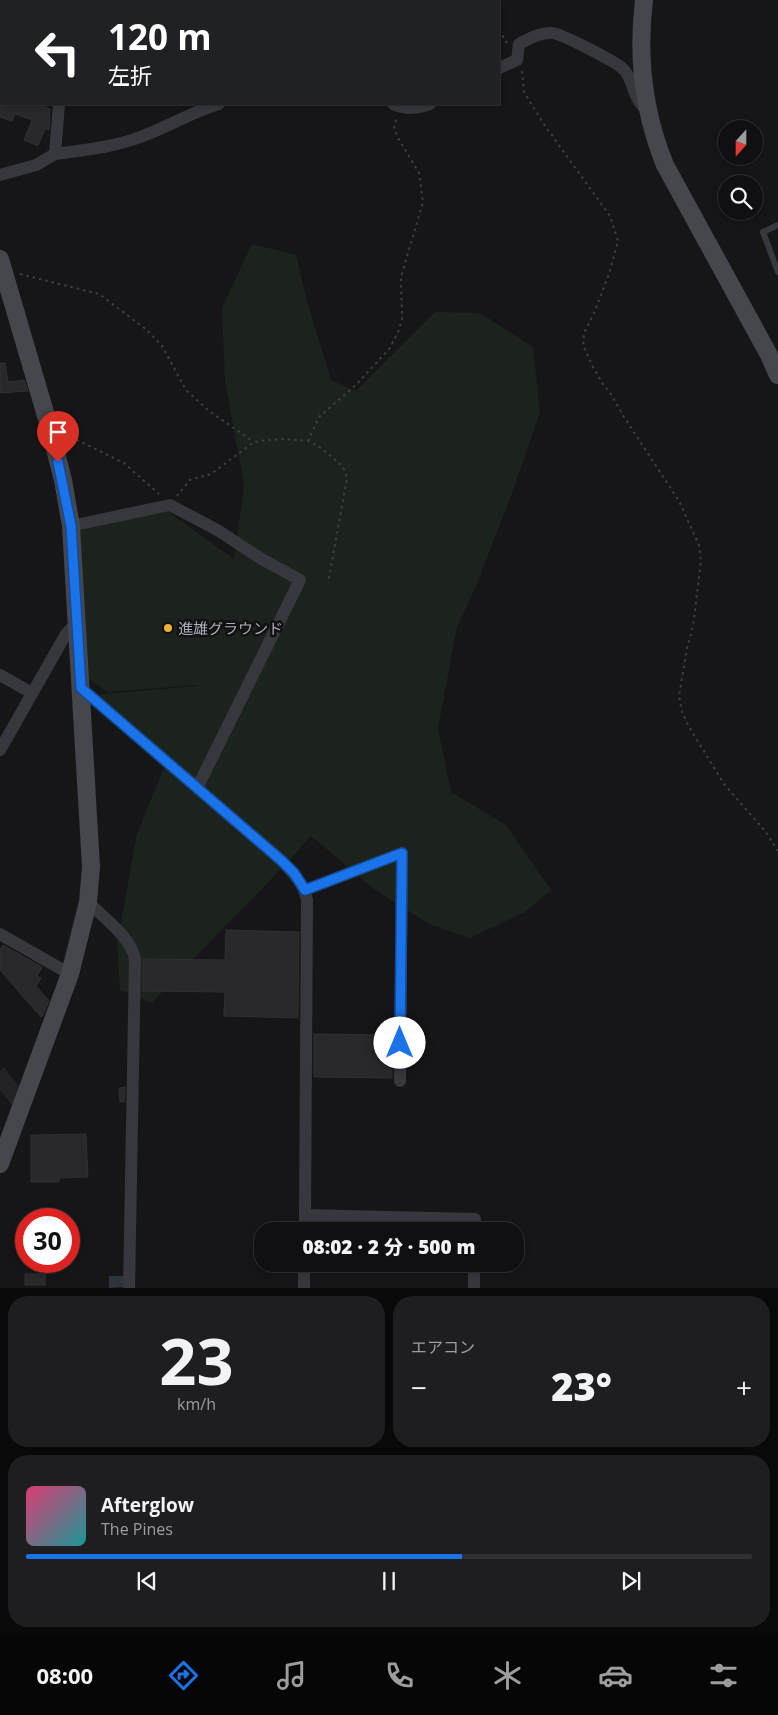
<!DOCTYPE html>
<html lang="ja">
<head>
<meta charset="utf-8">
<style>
	:root { --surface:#101012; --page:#1e1e20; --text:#f1f3f6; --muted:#9c9d9f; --line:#303032; --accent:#1a73e8 }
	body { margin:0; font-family:"Open Sans","Noto Sans JP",sans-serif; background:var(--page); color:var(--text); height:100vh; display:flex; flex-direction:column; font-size:19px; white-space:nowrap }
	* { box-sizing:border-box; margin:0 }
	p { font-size:16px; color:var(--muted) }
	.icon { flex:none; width:28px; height:28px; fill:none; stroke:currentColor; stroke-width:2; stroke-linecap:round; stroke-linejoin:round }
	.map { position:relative; height:1288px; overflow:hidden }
	.sheet { display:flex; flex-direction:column; gap:8px; padding:8px; background:#09090a; flex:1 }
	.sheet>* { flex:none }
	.top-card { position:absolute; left:0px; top:0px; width:500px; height:105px; box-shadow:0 2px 8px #0003,0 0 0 1px var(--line); background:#202124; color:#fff; overflow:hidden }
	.needle { width:32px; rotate:201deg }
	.fabs { position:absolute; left:718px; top:120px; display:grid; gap:10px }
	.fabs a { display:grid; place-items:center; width:45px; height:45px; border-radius:50%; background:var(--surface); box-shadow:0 2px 8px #0003,0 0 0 1px var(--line); font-size:25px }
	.speed { position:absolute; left:15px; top:1208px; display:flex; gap:10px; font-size:25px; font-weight:700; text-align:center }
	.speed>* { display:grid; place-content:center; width:65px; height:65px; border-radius:50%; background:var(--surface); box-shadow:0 2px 8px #0003,0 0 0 1px var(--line); line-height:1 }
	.speed .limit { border:8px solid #d22; background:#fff; color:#111 }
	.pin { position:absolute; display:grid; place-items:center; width:42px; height:42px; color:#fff; margin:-51px -21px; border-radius:50% 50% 50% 0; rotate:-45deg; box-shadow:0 0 5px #0007 }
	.pin .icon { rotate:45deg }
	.me { position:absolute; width:55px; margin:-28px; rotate:0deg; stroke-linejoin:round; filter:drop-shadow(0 0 4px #0008) }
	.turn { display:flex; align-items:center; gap:18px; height:105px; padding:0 25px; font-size:22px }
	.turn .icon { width:65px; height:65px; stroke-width:2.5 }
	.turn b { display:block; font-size:35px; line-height:42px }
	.big { font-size:38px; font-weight:800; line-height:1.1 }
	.sheet .tile { flex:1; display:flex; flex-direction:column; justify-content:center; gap:8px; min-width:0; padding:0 18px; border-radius:20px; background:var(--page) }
	.sheet .dial { align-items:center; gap:0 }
	.dial b { font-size:65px; line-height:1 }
	.song { display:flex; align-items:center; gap:15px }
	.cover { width:60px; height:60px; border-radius:8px; background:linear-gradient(135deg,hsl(340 70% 55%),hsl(180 70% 35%)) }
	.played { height:5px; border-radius:2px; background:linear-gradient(90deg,var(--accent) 60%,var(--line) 60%) }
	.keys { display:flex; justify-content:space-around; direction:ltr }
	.heat { display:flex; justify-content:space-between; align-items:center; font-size:28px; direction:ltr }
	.sheet .tiles { flex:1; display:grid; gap:8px; grid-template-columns:1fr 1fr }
	.tile:last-child { grid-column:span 2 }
	.trip { position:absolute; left:254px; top:1222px; width:270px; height:50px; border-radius:20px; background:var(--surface); box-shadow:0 2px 8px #0003,0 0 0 1px var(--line); font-weight:800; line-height:50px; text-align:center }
	.menu { display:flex; height:80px; justify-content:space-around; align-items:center; background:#060607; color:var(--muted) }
	.menu .icon { width:35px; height:35px }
	.menu .active { color:var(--accent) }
	.menu b { font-size:22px; color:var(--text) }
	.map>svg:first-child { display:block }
	.built { fill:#222225 }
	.green { fill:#1c231d }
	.water { fill:#2c353c }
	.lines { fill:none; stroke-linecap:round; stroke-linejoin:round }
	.stream { stroke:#2c353c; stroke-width:3 }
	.building { fill:#29292c; stroke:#303034 }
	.path { stroke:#3d3f44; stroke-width:2; stroke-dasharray:2.5 4; stroke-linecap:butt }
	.lane { stroke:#37383d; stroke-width:6 }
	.street { stroke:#37383d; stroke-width:12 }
	.secondary { stroke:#45474d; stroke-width:18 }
	.route-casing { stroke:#114b97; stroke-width:12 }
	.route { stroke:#1a73e8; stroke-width:9 }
	.poi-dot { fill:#f2b134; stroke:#111113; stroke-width:2 }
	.labels { text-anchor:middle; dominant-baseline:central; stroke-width:5; stroke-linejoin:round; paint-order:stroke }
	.poi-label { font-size:15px; fill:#a8adb8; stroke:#111113; text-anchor:start }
</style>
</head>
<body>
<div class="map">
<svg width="778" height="1288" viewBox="0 0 778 1288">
	<rect width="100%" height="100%" fill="#161618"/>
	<path class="built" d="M4,1067L20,1088L13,1107L0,1090V1071Z"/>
	<path class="green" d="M252,244L296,255L307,301L331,380L356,391L435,312L480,313L533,347L540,412L511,496L478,581L457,627L438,728L451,792L506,825L551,890L525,912L470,938L429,924L374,889L311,836C260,893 204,946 152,1003L120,990L117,944L137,834L167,760L93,695L196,686L197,685L107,692L89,679L78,531L167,511L234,559L244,485L225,381L222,308Z"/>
	<path class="water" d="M109,1276H125V1287L109,1288Z"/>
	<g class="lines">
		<path class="stream" d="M441,0V1"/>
	</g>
	<path class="building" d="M0,104H37L50,109L49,130L45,129L38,146L24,140L32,120L15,114L12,121L0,117Z
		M0,363H5L8,382L24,380L28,391L0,393Z
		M226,930L299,932L298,1018L224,1016L225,992L143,991V959L225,960Z
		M3,945L42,967L37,976L41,978L36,986L49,1001L43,1015L41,1017L0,970V950Z
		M314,1034L392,1035V1078L314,1077Z
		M125,1087L124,1102H120L119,1088Z
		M86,1134L88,1177L59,1178V1182H31V1135Z
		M25,1274H45V1285H25Z"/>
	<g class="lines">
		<path class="path" d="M344,0L346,1
			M481,0V1
			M499,30L507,43
			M522,71L524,92L543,123L610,216L618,241L609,274L594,313L584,333L583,345L592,365L604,386L609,391L624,417L679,501L699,545L701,561L693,626L687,648L679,696L682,712L689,727L724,784L765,831L778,851
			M20,274L99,294L147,330L162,346L186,390L209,411L254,442
			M65,434L124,463L159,494
			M308,441L319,417L356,385L390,348L399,330L402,319L401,277L423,202L419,173L398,138L394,127L396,120L399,119
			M177,496L190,480L211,474L254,442L267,440L285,439L308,441L318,446L339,463L345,471L347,478L328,583"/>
		<path class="lane" d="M778,225L763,232L778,272"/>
		<path class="street" d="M105,1L106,0
			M499,68L517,60L519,44C529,39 540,32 552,33C560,33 619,63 624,70C635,82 632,99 647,110
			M393,104C406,110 417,109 430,104
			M55,154C85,150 115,147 143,136C169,126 192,112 219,104
			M0,175L36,165L55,154L59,104
			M71,526L170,505L219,531L260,558L300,580L197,788
			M0,675L32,693
			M81,688L282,861C293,873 304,884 307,900L305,1215L475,1219V1231
			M0,750L66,634L77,622
			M305,890L402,853L400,1081
			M88,902C103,917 133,939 135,960L129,1288
			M0,934L70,974
			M305,1231V1215
			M304,1288V1264
			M474,1288V1264"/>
		<path class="secondary" d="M644,0C637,57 643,111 665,165L769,355L778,375
			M0,259L49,426L63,480L71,526L91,867L88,902L70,974L0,1164"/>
	</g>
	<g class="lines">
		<defs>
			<path id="route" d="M58,462L71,526L81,688L282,861L294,873L305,890L402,853L400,1043"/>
		</defs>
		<use href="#route" class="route-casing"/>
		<use href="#route" class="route"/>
	</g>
	<circle class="poi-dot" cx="168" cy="628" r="5"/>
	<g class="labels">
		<g class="poi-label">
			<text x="178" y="628">進雄グラウンド</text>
		</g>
	</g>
</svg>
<div class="fabs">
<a><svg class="needle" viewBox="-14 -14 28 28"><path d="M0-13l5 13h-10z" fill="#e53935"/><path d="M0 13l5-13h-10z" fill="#9c9d9f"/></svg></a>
<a><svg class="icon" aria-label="search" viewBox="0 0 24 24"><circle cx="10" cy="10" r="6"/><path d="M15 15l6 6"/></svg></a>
</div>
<div class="speed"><div class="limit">30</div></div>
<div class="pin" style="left:58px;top:462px;background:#d93025"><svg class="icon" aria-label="arrive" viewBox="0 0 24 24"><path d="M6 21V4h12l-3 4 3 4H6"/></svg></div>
<svg class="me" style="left:400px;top:1043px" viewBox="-20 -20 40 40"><circle r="19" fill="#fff"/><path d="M0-13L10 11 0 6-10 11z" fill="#1a73e8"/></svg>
<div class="trip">08:02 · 2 分 · 500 m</div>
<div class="top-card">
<div class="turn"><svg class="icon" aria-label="left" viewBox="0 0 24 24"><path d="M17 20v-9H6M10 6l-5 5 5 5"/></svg><div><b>120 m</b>左折</div></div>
</div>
</div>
<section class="sheet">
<div class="tiles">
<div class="tile dial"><b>23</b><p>km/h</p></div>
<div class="tile"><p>エアコン</p>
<div class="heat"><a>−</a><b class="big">23°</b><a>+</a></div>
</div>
<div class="tile">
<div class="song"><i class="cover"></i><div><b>Afterglow</b><p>The Pines</p></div></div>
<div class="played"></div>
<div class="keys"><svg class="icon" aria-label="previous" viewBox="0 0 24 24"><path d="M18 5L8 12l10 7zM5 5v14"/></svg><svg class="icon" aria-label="pause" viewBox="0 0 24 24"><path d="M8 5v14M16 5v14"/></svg><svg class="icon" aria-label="next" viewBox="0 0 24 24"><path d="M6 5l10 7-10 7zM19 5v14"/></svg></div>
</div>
</div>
</section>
<nav class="menu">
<b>08:00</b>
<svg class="icon active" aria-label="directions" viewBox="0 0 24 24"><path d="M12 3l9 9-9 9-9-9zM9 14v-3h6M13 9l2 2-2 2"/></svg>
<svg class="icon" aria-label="music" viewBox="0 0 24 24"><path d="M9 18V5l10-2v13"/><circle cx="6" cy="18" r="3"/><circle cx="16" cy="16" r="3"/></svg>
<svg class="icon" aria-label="phone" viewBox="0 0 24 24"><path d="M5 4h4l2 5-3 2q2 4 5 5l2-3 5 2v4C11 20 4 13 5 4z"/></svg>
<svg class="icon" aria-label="climate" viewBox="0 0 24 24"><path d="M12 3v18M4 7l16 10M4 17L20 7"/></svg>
<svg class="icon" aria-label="car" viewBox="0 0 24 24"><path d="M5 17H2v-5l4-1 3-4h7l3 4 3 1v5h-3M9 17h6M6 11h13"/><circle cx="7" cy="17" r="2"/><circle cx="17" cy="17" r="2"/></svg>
<svg class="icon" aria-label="filters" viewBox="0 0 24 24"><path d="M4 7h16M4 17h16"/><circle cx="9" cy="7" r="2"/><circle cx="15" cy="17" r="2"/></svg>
</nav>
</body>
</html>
